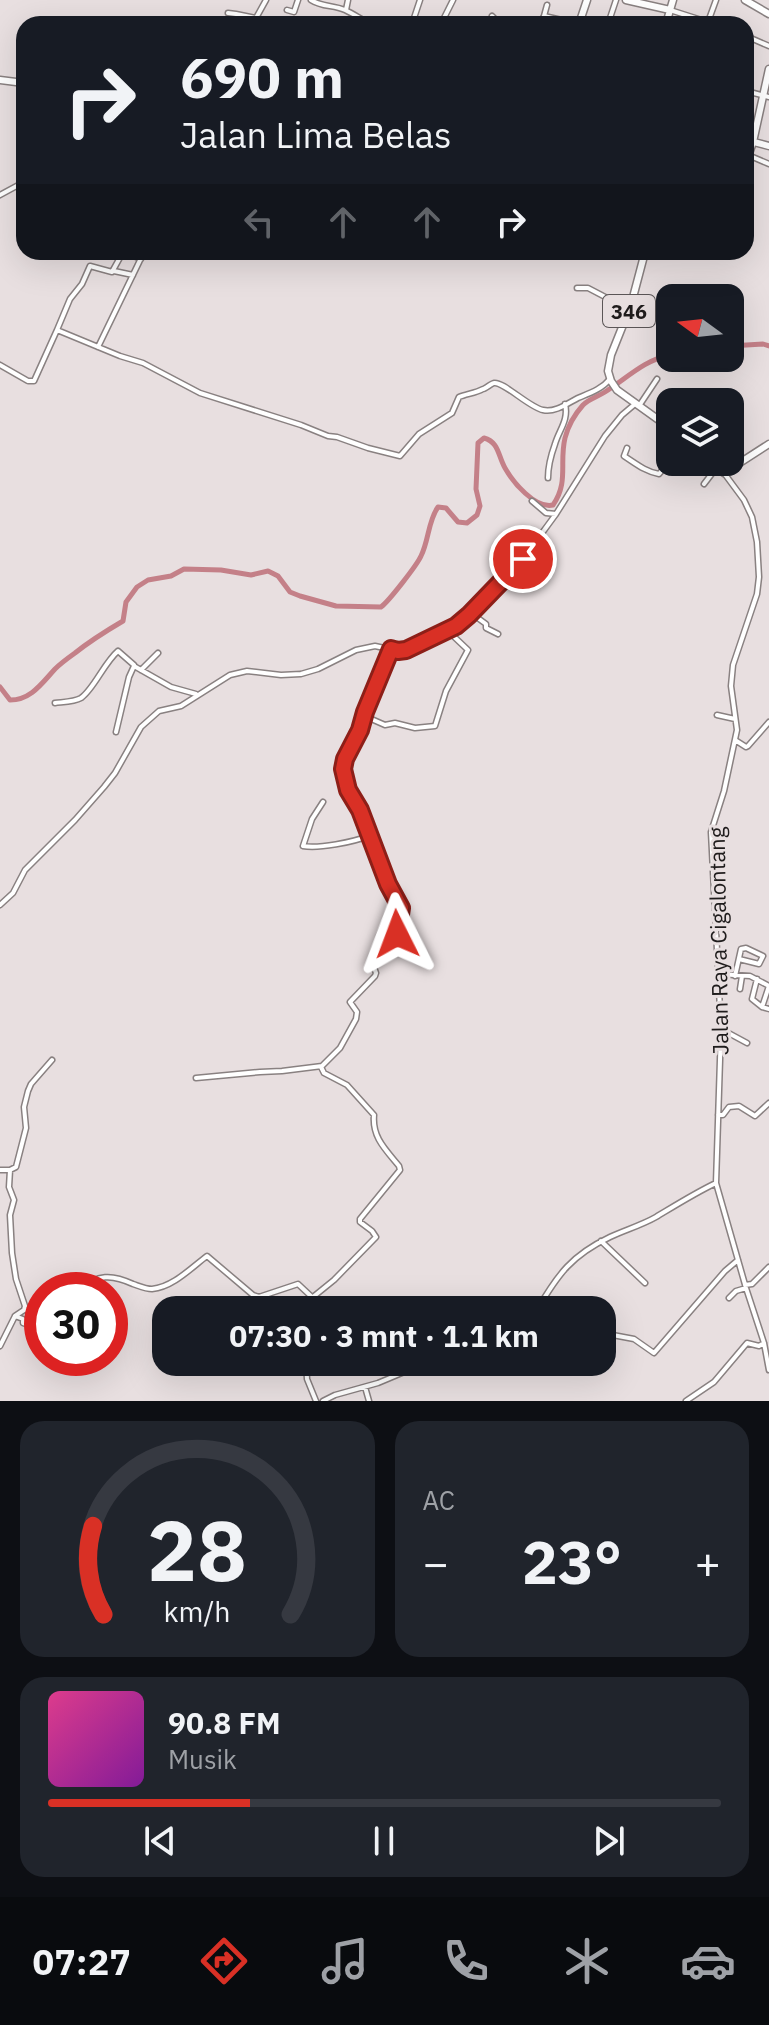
<!DOCTYPE html>
<html lang="id">
<head>
<meta charset="utf-8">
<style>
	:root { --surface:#171b24; --page:#20242c; --text:#f1f3f6; --muted:#9ea1a6; --line:#363941; --accent:#d93025 }
	body { margin:0; font-family:"IBM Plex Sans",sans-serif; background:var(--page); color:var(--text); height:100vh; display:flex; flex-direction:column; font-size:30px; white-space:nowrap }
	* { box-sizing:border-box; margin:0 }
	p { font-size:26px; color:var(--muted) }
	.icon { flex:none; width:44px; height:44px; fill:none; stroke:currentColor; stroke-width:2; stroke-linecap:round; stroke-linejoin:round }
	.map { position:relative; height:1401px; overflow:hidden }
	.drawer { display:flex; flex-direction:column; gap:20px; padding:20px; background:#0d0f14; flex:1 }
	.drawer>* { flex:none }
	.guide { position:absolute; left:16px; top:16px; width:738px; height:244px; border-radius:24px; box-shadow:0 8px 32px #0002; background:#171b24; color:var(--text); overflow:hidden }
	.needle { width:52px; rotate:285deg }
	.buttons { position:absolute; left:656px; top:284px; display:grid; gap:16px }
	.buttons a { display:grid; place-items:center; width:88px; height:88px; border-radius:16px; background:var(--surface); box-shadow:0 8px 32px #0002; font-size:40px }
	.speed { position:absolute; left:24px; top:1272px; display:flex; gap:16px; font-size:40px; font-weight:700; text-align:center }
	.speed>* { display:grid; place-content:center; width:104px; height:104px; border-radius:50%; background:var(--surface); box-shadow:0 8px 32px #0002; line-height:1 }
	.speed .limit { border:12px solid #d22; background:#fff; color:#111 }
	.pin { position:absolute; display:grid; place-items:center; width:68px; height:68px; color:#fff; margin:-34px; border:4px solid #fff; border-radius:50%; box-shadow:0 2px 8px #0007 }
	.me { position:absolute; width:88px; margin:-44px; rotate:357deg; stroke-linejoin:round; filter:drop-shadow(0 0 6px #0008) }
	.turn { display:flex; align-items:center; gap:28px; height:168px; padding:0 32px; font-size:36px }
	.turn .icon { width:104px; height:104px; stroke-width:2.5 }
	.turn b { display:block; font-size:56px; line-height:68px }
	.lanes { display:flex; align-items:center; height:76px; padding:0 32px; background:#0003; justify-content:center; gap:40px; direction:ltr }
	.lanes .off { opacity:.35 }
	.big { font-size:60px; font-weight:800; line-height:1.1 }
	.drawer .tile { flex:1; display:flex; flex-direction:column; justify-content:center; gap:12px; min-width:0; padding:0 28px; border-radius:24px; background:var(--page) }
	.drawer .dial { align-items:center; gap:0 }
	.dial svg { height:208px; overflow:visible; fill:none; stroke:var(--line); stroke-width:7; stroke-linecap:round; text-anchor:middle }
	.dial text { fill:var(--text); stroke:none }
	.song { display:flex; align-items:center; gap:24px }
	.cover { width:96px; height:96px; border-radius:12px; background:linear-gradient(135deg,hsl(330 70% 55%),hsl(290 70% 35%)) }
	.played { height:8px; border-radius:4px; background:linear-gradient(90deg,var(--accent) 30%,var(--line) 30%) }
	.keys { display:flex; justify-content:space-around; direction:ltr }
	.heat { display:flex; justify-content:space-between; align-items:center; font-size:44px; direction:ltr }
	.drawer .tiles { flex:1; display:grid; gap:20px; grid-template-columns:1fr 1fr }
	.tile:last-child { grid-column:span 2 }
	.trip { position:absolute; left:152px; top:1296px; width:464px; height:80px; border-radius:24px; background:var(--surface); box-shadow:0 8px 32px #0002; font-weight:800; line-height:80px; text-align:center }
	.tabs { display:flex; height:128px; justify-content:space-around; align-items:center; background:#090b0e; color:var(--muted) }
	.tabs .icon { width:56px; height:56px }
	.tabs .selected { color:var(--accent) }
	.tabs b { font-size:36px; color:var(--text) }
	.map>svg:first-child { display:block }
	.lines { fill:none; stroke-linecap:round; stroke-linejoin:round }
	.river { stroke:#c48088; stroke-width:5 }
	.minor-casing { stroke:#898181; stroke-width:7 }
	.major-casing { stroke:#898181; stroke-width:9 }
	.minor { stroke:#fff; stroke-width:4 }
	.major { stroke:#fff; stroke-width:6 }
	.route-casing { stroke:#8d1f18; stroke-width:20 }
	.route { stroke:#d93025; stroke-width:14 }
	.labels { text-anchor:middle; dominant-baseline:central; stroke-width:6; stroke-linejoin:round; paint-order:stroke }
	.shield { fill:#e8dfe0; stroke:#5b5657; stroke-width:2 }
	.shield-label { font-size:20px; font-weight:bold; fill:#1f1c1c }
	.street-label { font-size:22px; fill:#1f1c1c; stroke:#e8dfe0 }
</style>
</head>
<body>
<div class="map">
<svg width="769" height="1401" viewBox="0 0 769 1401">
	<rect width="100%" height="100%" fill="#e8dfe0"/>
	<g class="lines">
		<path class="river" d="M730,346L763,344L769,346
			M0,687L10,700C31,700 42,683 55,669C61,663 68,658 75,653C90,641 106,631 123,621L126,602L137,587L148,580L171,576L184,569L221,570L251,575L268,571L278,576L290,592L300,596L336,606L381,607C389,601 417,565 421,556C429,540 428,521 438,507L446,508L458,522L467,523L477,515L480,506L476,489L478,443L484,438C499,442 498,456 505,468C513,482 535,509 553,505C569,482 559,463 565,438C568,426 575,414 583,405C589,399 597,397 605,392C626,379 644,360 670,355"/>
		<defs>
			<path id="minor" d="M311,0C322,7 333,5 345,10C354,14 362,20 371,24
				M287,10L294,12L298,0
				M346,10L348,0
				M670,10L714,24
				M228,13L236,14
				M492,16L500,24
				M544,16L547,5
				M610,18L616,0
				M708,22L716,0
				M234,24L236,14L256,18L266,0
				M412,24L420,0
				M441,24L453,0
				M532,24L540,23L544,16L579,24
				M746,36L769,46
				M746,91L769,97
				M748,155L769,164
				M0,195L24,182
				M123,252L112,272L90,266L82,284L70,299L57,330L120,356L143,363L200,393L301,425L328,436L337,437L368,448L400,456L419,434L452,413L459,397C466,394 476,393 483,389C485,389 492,383 494,383C503,381 530,408 543,410C555,413 568,403 578,398C590,393 602,389 610,379
				M133,252L136,257L141,259
				M114,271L133,275
				M577,288H588L611,300L631,305
				M98,347L144,252
				M0,365L28,381H34L57,330
				M639,406L657,379
				M627,448L624,456C635,463 646,472 659,474L670,461
				M724,473L744,500L752,517L757,542L759,577L757,594L733,665L731,686L737,730L724,791L711,832L721,1029L716,1183L746,1288L764,1343L769,1370
				M548,478C548,467 551,455 555,444C559,430 569,420 565,404
				M704,484L717,467
				M532,501L546,513L556,514
				M471,613L486,624V628L498,634
				M141,670L158,653
				M55,703C62,702 74,702 81,698C94,689 104,663 118,651L134,665
				M717,715L735,719
				M364,719L369,718L385,725L395,723L415,728L435,726L446,691L468,650L448,631
				M116,732L129,677L134,666L171,687L196,694
				M735,740L746,747L748,746L769,722
				M323,802L312,819L303,846C318,849 354,842 368,836
				M0,905L13,893L25,870L75,820L104,787L115,773L141,727L159,711L181,706L230,675L247,671L281,675L301,674L318,669L356,650L375,646L398,651L406,650L456,626L469,615L523,559L556,514L605,436L622,415L635,404
				M718,974L750,976L769,986L762,1007L769,1009
				M735,976L741,949L746,948L763,956L759,964L739,959
				M757,979L752,999L762,1007
				M740,989L742,976
				M721,1029L747,1043
				M196,1078L260,1072L282,1071L322,1066L340,1048L356,1019L357,1012L350,1002L375,976L376,973L372,962C375,955 380,954 387,953L398,931L401,908L388,884L360,810L348,790L343,769L345,759L360,730L365,712L391,649
				M718,1115H723L729,1107L739,1106L755,1116L769,1103
				M0,1170H10L16,1167L26,1128L24,1107L28,1091L31,1084L52,1060
				M10,1170L9,1187L14,1200L10,1215L12,1253L16,1279L25,1306L24,1310L15,1316
				M601,1241L645,1283
				M745,1285L752,1284L769,1267
				M80,1290C97,1274 112,1274 133,1284C139,1286 146,1289 152,1289C173,1287 191,1268 207,1256L253,1295L259,1297L298,1284L314,1299L319,1310
				M313,1297L334,1280L376,1237L372,1231L360,1222V1219L400,1170L399,1166C385,1149 372,1137 374,1115L347,1085L324,1073L321,1067
				M729,1298L736,1291L746,1288
				M25,1309L41,1317
				M537,1310C558,1274 572,1255 610,1237C625,1230 642,1225 656,1217C676,1205 695,1193 716,1183
				M602,1333L634,1339L654,1353L725,1271L738,1260
				M0,1346L15,1316L23,1319V1323L26,1324L28,1321H31L32,1325L37,1327L42,1315
				M306,1362L307,1379L316,1401
				M365,1387L369,1401
				M323,1401L335,1395L378,1383L428,1362
				M686,1401L714,1382L747,1343L759,1346L764,1343"/>
			<path id="major" d="M626,0L670,10
				M745,0L769,14
				M579,24L587,0
				M666,24L673,0
				M0,80L24,83
				M746,140L769,146
				M746,162L753,142L769,69
				M645,252L631,305L611,355L608,371L611,381L617,390L670,428
				M713,462L724,473L769,444"/>
		</defs>
		<use href="#minor" class="minor-casing"/>
		<use href="#major" class="major-casing"/>
		<use href="#minor" class="minor"/>
		<use href="#major" class="major"/>
	</g>
	<g class="lines">
		<defs>
			<path id="route" d="M397,934L401,908L388,884L360,810L348,790L343,769L345,759L360,730L365,712L391,649L398,651L406,650L456,626L469,615L523,559"/>
		</defs>
		<use href="#route" class="route-casing"/>
		<use href="#route" class="route"/>
	</g>
	<g class="labels">
		<rect class="shield" x="603" y="295" width="52" height="32" rx="6"/>
		<g class="shield-label">
			<text x="629" y="311">346</text>
		</g>
		<g class="street-label">
			<text transform="translate(718 941) rotate(-91)">Jalan Raya Cigalontang</text>
		</g>
	</g>
</svg>
<div class="buttons">
<a><svg class="needle" viewBox="-14 -14 28 28"><path d="M0-13l5 13h-10z" fill="#e53935"/><path d="M0 13l5-13h-10z" fill="#9ea1a6"/></svg></a>
<a><svg class="icon" aria-label="layers" viewBox="0 0 24 24"><path d="M12 4l9 5-9 5-9-5zM3 14l9 5 9-5"/></svg></a>
</div>
<div class="speed"><div class="limit">30</div></div>
<div class="pin" style="left:523px;top:559px;background:#d93025"><svg class="icon" aria-label="arrive" viewBox="0 0 24 24"><path d="M6 21V4h12l-3 4 3 4H6"/></svg></div>
<svg class="me" style="left:397px;top:934px" viewBox="-20 -20 40 40"><path d="M0-17L14 15 0 8-14 15z" fill="#d93025" stroke="#fff" stroke-width="4"/></svg>
<div class="trip">07:30 · 3 mnt · 1.1 km</div>
<div class="guide">
<div class="turn"><svg class="icon" aria-label="right" viewBox="0 0 24 24"><path d="M7 20v-9h11M14 6l5 5-5 5"/></svg><div><b>690 m</b>Jalan Lima Belas</div></div>
<div class="lanes"><svg class="icon off" aria-label="left" viewBox="0 0 24 24"><path d="M17 20v-9H6M10 6l-5 5 5 5"/></svg><svg class="icon off" aria-label="ahead" viewBox="0 0 24 24"><path d="M12 20V5M6 11l6-6 6 6"/></svg><svg class="icon off" aria-label="ahead" viewBox="0 0 24 24"><path d="M12 20V5M6 11l6-6 6 6"/></svg><svg class="icon" aria-label="right" viewBox="0 0 24 24"><path d="M7 20v-9h11M14 6l5 5-5 5"/></svg></div>
</div>
</div>
<section class="drawer">
<div class="tiles">
<div class="tile dial"><svg viewBox="0 0 100 80">
<path d="M14 69A42 42 0 1 1 86 69"/>
<path d="M14 69A42 42 0 0 1 10 35" stroke="#d93025"/>
<text x="50" y="56" font-size="32" font-weight="700">28</text>
<text x="50" y="72" font-size="11">km/h</text>
</svg></div>
<div class="tile"><p>AC</p>
<div class="heat"><a>−</a><b class="big">23°</b><a>+</a></div>
</div>
<div class="tile">
<div class="song"><i class="cover"></i><div><b>90.8 FM</b><p>Musik</p></div></div>
<div class="played"></div>
<div class="keys"><svg class="icon" aria-label="previous" viewBox="0 0 24 24"><path d="M18 5L8 12l10 7zM5 5v14"/></svg><svg class="icon" aria-label="pause" viewBox="0 0 24 24"><path d="M8 5v14M16 5v14"/></svg><svg class="icon" aria-label="next" viewBox="0 0 24 24"><path d="M6 5l10 7-10 7zM19 5v14"/></svg></div>
</div>
</div>
</section>
<nav class="tabs">
<b>07:27</b>
<svg class="icon selected" aria-label="directions" viewBox="0 0 24 24"><path d="M12 3l9 9-9 9-9-9zM9 14v-3h6M13 9l2 2-2 2"/></svg>
<svg class="icon" aria-label="music" viewBox="0 0 24 24"><path d="M9 18V5l10-2v13"/><circle cx="6" cy="18" r="3"/><circle cx="16" cy="16" r="3"/></svg>
<svg class="icon" aria-label="phone" viewBox="0 0 24 24"><path d="M5 4h4l2 5-3 2q2 4 5 5l2-3 5 2v4C11 20 4 13 5 4z"/></svg>
<svg class="icon" aria-label="climate" viewBox="0 0 24 24"><path d="M12 3v18M4 7l16 10M4 17L20 7"/></svg>
<svg class="icon" aria-label="car" viewBox="0 0 24 24"><path d="M5 17H2v-5l4-1 3-4h7l3 4 3 1v5h-3M9 17h6M6 11h13"/><circle cx="7" cy="17" r="2"/><circle cx="17" cy="17" r="2"/></svg>
</nav>
</body>
</html>
